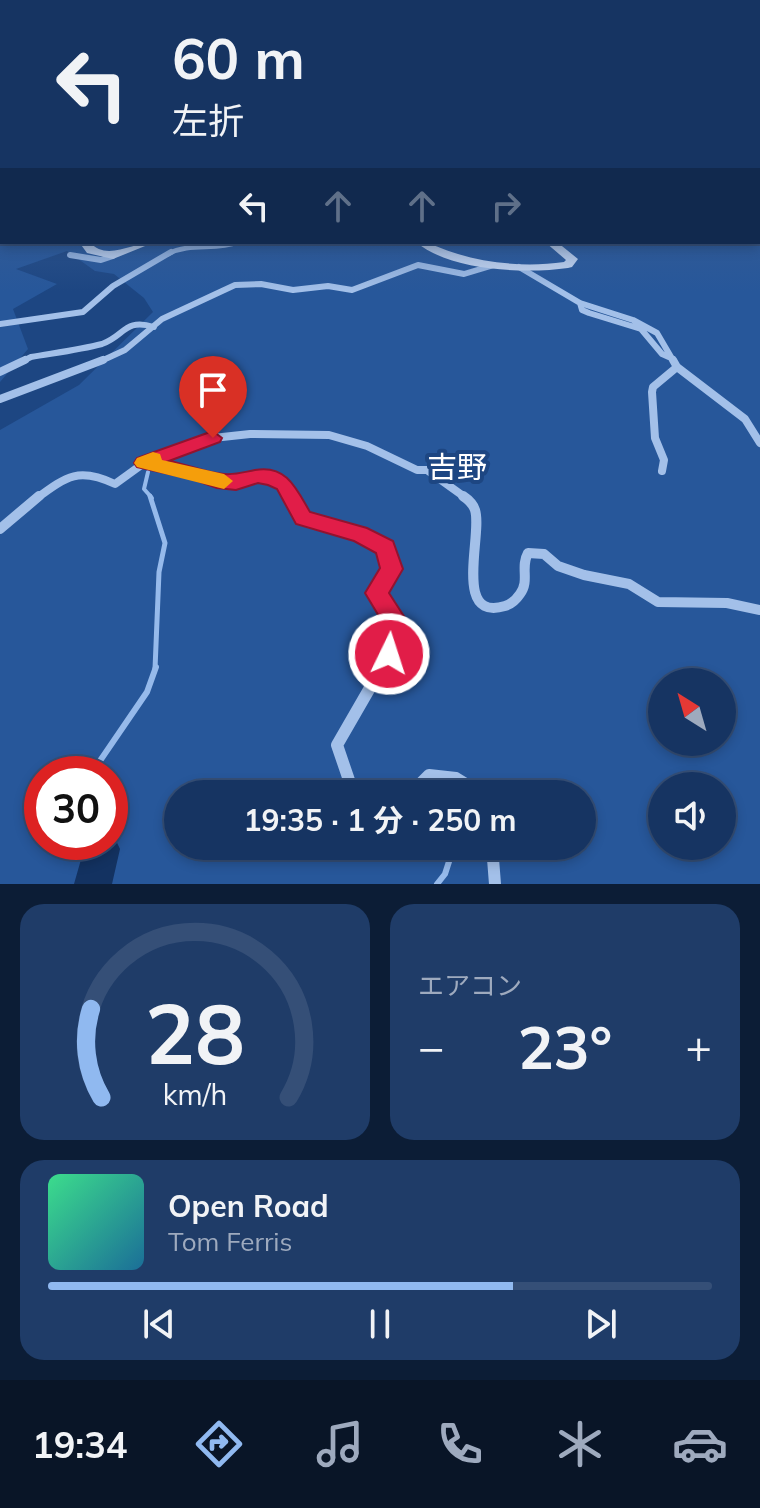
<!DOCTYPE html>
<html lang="ja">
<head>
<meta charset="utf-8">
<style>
	:root { --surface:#163462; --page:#1f3c68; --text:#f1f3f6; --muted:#9eaabe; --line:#354f77; --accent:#90b9f0 }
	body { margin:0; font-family:Mulish,"Noto Sans JP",sans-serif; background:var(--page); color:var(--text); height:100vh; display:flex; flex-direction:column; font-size:30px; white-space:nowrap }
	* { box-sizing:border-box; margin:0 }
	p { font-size:26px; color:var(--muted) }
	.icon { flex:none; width:44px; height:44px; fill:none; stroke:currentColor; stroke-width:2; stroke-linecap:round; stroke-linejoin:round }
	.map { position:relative; height:884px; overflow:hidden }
	.sheet { display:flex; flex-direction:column; gap:20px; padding:20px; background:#0c1d36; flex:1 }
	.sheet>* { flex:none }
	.top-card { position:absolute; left:0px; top:0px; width:760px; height:244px; box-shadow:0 4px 12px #0003,0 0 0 2px var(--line); background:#163462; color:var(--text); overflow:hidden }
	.needle { width:52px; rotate:323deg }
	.fabs { position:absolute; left:648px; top:668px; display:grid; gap:16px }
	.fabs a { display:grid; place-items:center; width:88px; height:88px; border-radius:50%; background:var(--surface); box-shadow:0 4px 12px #0003,0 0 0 2px var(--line); font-size:40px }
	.speed { position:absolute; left:24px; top:756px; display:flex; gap:16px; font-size:40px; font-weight:700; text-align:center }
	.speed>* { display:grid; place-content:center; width:104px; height:104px; border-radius:50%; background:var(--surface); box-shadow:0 4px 12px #0003,0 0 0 2px var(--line); line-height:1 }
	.speed .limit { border:12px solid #d22; background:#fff; color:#111 }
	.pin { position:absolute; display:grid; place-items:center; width:68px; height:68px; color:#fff; margin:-82px -34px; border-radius:50% 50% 50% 0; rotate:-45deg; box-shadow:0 0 8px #0007 }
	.pin .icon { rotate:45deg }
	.me { position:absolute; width:88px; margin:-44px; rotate:4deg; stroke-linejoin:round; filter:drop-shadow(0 0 6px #0008) }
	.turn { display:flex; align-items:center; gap:28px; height:168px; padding:0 40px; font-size:36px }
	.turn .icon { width:104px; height:104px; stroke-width:2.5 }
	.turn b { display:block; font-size:56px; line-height:68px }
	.lanes { display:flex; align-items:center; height:76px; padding:0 40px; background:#0003; justify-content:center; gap:40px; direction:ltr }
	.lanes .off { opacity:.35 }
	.big { font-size:60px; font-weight:700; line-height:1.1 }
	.sheet .tile { flex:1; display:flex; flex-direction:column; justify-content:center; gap:12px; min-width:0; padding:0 28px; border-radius:24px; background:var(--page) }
	.sheet .dial { align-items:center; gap:0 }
	.dial svg { height:208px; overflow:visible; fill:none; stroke:var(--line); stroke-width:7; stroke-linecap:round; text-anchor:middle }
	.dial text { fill:var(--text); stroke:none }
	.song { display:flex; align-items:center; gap:24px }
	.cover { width:96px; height:96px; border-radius:12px; background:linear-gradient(135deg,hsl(150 70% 55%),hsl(200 70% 35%)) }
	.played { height:8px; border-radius:4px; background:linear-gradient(90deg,var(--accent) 70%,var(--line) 70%) }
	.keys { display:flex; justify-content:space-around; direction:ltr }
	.heat { display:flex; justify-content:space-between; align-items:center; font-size:44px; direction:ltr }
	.sheet .tiles { flex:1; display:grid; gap:20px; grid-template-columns:1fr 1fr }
	.tile:last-child { grid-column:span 2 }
	.trip { position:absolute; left:164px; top:780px; width:432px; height:80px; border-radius:40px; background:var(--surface); box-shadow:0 4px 12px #0003,0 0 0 2px var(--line); font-weight:700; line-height:80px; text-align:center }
	.tab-bar { display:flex; height:128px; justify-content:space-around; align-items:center; background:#091527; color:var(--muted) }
	.tab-bar .icon { width:56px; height:56px }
	.tab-bar .current { color:var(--accent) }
	.tab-bar b { font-size:36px; color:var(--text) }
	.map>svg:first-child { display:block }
	.green { fill:#27579a; fill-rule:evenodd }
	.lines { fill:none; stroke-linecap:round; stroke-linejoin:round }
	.stream-far2 { stroke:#96baeb; stroke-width:4 }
	.stream-far1 { stroke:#96baeb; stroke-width:5 }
	.stream { stroke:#96baeb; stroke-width:6 }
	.river { fill:#133261; fill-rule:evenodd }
	.minor-far4 { stroke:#a3c0e9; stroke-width:5 }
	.minor-far3 { stroke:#a3c0e9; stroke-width:6 }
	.minor-far2 { stroke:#a3c0e9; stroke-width:8 }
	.minor-far1 { stroke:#a3c0e9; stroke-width:10 }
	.minor { stroke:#a3c0e9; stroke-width:12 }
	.secondary { fill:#cedef7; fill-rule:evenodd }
	.route { fill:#e11d48; stroke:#92132f; stroke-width:2 }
	.slow { fill:#f59e0b }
	.labels { text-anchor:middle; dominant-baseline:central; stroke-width:8; stroke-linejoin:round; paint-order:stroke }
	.neighbourhood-label { font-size:30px; fill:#fff; stroke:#1d4682 }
</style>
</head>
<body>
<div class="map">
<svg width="760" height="884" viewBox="0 0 760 884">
	<rect width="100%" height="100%" fill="#1d4682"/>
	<path class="green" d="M0,167L2,242H758L760,167V884H0V430L79,385L153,312L144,298L114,274L95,271L67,251L16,269L57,284L13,309L28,349L0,382ZM662,682H722V742H662ZM42,774H110V842H42ZM662,786H722V846H662ZM178,794H582V846H178Z"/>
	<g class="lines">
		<path class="stream-far2" d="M148,472L144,489L152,498"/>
		<path class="stream-far1" d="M150,496L165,543L159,572L155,669"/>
		<path class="stream" d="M91,774L147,692L156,667
			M437,884L445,874L454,846"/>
		<path class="river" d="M110,828L120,849L112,884H74L84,849L82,842H110Z"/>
		<path class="minor-far4" d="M168,254C190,242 215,251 238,242"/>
		<path class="minor-far3" d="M70,255L101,260L113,256
			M519,267L580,303L633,320L657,333L674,362
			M580,303L582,310L589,313L641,329L662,354L671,358
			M0,324L83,312L113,286L171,252
			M21,362L31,357C54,353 79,350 102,344C125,336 124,318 154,327
			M99,362L125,350L162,319L235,285L261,284L293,290L328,286L352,290L418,265L464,274L494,265"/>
		<path class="minor-far2" d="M673,360L677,367L745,419L760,443
			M0,372L25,360
			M0,399L103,360
			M144,463L195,473L217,481L236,482L258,476L272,478L284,484L292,498
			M662,471L664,460L655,438L652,392L653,387L677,367
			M37,498C67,476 79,467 115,484L144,463L213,438L250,434L329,435L367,446L417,470H427L466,498"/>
		<path class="minor-far1" d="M291,496L303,518L360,534L385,548L392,569L376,593L395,621L389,654L381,669
			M463,496C469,500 473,504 475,510C483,534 452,622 505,606C512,604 516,600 520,594C530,581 520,567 528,553L544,554L558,566L584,575L629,584L658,602L727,603L760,610
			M0,529L39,496"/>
		<path class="minor" d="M361,794L351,786L337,745L382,667
			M410,794L429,775L456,778L482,794
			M492,846L495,884"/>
		<path class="secondary" d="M0,177H2V183H0Z
			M79,242H90C106,262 133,242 155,242L113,259L87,253Z
			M416,242C431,242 443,250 458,254C491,264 529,267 564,262L566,260L545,242H557L578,259L572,267L568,268C525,274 450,271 416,242Z"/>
	</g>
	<linearGradient id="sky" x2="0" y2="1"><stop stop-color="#102648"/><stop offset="0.57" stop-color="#3a5d92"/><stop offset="1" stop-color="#3a5d92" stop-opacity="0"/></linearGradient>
	<rect width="760" height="291" fill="url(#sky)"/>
	<path class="route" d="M213,431L222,438L220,442L169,461C187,464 206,473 224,474C236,475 244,472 255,470C287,464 297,490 310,512L367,528L393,541L403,569L389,593L407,621L398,662L389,665L380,662L377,654L383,623L365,593L380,568L376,553L354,541L296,524L277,489L268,485L258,483L236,490L217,488L192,479L137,467L134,463L137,458Z"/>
	<path class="slow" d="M153,452L160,454L162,460L224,474L233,481L224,489L137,467L134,463L137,458Z"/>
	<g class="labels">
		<g class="neighbourhood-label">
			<text x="457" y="467">吉野</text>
		</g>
	</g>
</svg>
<div class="fabs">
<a><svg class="needle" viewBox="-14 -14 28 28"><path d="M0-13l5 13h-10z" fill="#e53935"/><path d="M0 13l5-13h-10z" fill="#9eaabe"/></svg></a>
<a><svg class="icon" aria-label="sound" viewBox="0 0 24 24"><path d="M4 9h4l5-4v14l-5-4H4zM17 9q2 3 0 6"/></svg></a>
</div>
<div class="speed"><div class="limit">30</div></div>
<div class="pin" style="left:213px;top:438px;background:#d93025"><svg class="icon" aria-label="arrive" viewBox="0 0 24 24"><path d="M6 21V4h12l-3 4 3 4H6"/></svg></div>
<svg class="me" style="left:389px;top:654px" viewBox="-20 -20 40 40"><circle r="17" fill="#e11d48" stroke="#fff" stroke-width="3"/><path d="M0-11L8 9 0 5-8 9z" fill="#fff"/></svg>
<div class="trip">19:35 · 1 分 · 250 m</div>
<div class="top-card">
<div class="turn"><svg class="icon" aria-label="left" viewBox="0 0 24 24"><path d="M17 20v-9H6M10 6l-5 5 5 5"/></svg><div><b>60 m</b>左折</div></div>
<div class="lanes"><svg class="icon" aria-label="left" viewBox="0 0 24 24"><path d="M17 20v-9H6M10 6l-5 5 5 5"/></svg><svg class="icon off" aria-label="ahead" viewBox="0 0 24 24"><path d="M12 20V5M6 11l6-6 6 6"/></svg><svg class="icon off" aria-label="ahead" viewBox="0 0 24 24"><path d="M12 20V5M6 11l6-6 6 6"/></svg><svg class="icon off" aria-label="right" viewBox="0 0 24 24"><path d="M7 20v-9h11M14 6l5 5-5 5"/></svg></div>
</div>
</div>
<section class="sheet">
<div class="tiles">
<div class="tile dial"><svg viewBox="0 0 100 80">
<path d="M14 69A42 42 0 1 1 86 69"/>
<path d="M14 69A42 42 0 0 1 10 35" stroke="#90b9f0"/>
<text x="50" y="56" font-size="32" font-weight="700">28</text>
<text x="50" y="72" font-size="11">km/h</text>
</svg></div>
<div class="tile"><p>エアコン</p>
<div class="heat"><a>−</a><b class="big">23°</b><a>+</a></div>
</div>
<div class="tile">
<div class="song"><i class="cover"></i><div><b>Open Road</b><p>Tom Ferris</p></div></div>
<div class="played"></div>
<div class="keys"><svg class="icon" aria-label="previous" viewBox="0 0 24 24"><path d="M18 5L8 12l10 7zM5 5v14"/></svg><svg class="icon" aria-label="pause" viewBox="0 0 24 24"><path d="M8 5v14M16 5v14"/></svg><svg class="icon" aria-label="next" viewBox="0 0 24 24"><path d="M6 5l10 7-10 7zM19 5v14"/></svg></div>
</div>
</div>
</section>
<nav class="tab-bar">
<b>19:34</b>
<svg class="icon current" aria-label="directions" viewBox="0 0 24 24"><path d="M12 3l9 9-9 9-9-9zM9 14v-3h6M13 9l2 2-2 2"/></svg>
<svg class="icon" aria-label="music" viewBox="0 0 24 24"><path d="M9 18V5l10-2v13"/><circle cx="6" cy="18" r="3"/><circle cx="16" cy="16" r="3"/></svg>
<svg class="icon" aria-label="phone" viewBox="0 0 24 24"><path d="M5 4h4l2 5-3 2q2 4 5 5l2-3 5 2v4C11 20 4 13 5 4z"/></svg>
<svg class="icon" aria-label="climate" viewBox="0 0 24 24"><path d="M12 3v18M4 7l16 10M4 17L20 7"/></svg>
<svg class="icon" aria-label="car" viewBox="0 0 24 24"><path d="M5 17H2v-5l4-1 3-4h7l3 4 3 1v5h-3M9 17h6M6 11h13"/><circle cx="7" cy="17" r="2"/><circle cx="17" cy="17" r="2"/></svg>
</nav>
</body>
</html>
